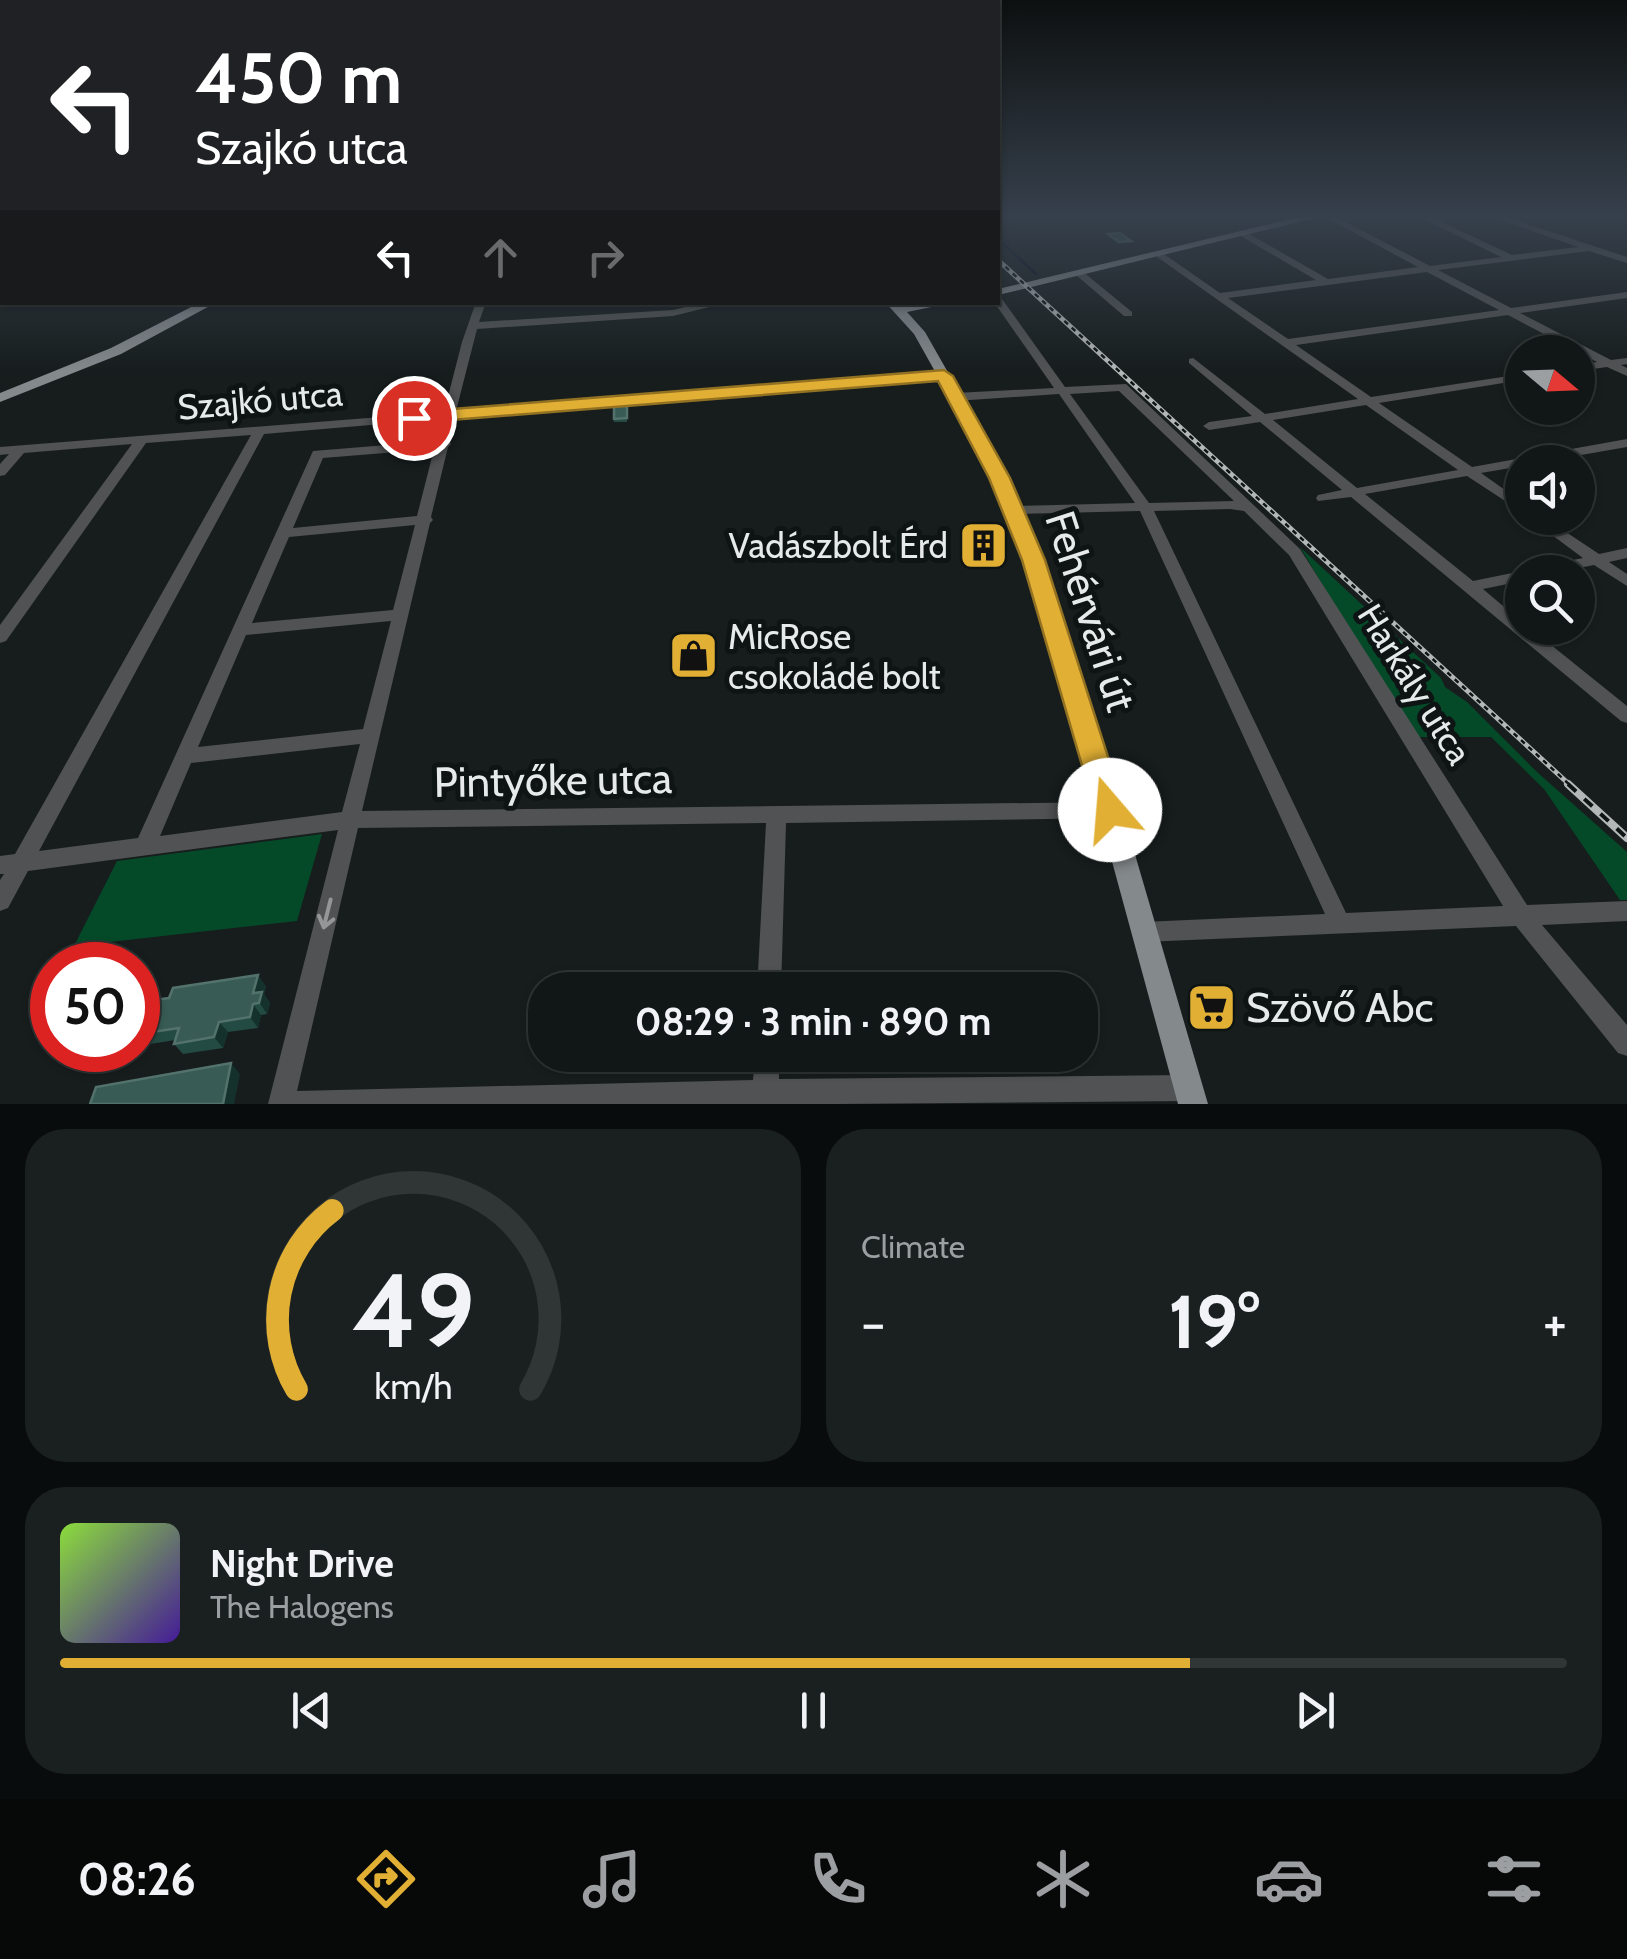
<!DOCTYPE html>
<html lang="en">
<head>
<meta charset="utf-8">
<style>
	:root { --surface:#111616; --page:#1a1f1f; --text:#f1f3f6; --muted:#9c9fa1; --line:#303535; --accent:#e1af34 }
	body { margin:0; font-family:Cabin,sans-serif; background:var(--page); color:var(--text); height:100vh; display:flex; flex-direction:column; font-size:38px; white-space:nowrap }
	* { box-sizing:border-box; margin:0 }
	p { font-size:32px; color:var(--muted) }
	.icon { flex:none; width:55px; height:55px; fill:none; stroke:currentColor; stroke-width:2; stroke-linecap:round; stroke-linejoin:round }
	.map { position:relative; height:1104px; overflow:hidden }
	.details { display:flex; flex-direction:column; gap:25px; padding:25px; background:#090c0c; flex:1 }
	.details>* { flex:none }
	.banner { position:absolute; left:0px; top:0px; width:1000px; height:305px; box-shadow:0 2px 8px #0004,0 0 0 2px var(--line); background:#202124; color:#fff; overflow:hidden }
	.needle { width:65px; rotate:109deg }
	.controls { position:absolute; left:1505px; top:335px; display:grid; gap:20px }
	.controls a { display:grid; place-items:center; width:90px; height:90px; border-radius:50%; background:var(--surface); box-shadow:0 2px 8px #0004,0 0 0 2px var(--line); font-size:50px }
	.speed { position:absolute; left:30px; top:942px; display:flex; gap:20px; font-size:50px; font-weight:700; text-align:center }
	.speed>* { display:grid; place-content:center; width:130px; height:130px; border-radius:50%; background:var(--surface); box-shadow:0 2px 8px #0004,0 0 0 2px var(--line); line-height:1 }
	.speed .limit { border:15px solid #d22; background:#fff; color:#111 }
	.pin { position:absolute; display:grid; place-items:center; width:85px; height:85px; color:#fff; margin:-42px; border:5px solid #fff; border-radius:50%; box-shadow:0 2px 10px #0007 }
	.me { position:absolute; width:110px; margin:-55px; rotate:342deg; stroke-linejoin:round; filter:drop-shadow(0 0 8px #0008) }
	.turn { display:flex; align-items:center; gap:35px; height:210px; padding:0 30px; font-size:45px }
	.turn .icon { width:130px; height:130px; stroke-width:2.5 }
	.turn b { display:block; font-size:70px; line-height:85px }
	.lanes { display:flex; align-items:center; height:95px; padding:0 30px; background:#0003; justify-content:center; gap:50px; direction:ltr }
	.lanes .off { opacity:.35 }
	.big { font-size:75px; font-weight:700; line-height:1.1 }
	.details .tile { flex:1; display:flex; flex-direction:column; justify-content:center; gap:15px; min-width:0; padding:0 35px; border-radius:40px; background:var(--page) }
	.details .dial { align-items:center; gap:0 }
	.dial svg { height:260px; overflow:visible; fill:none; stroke:var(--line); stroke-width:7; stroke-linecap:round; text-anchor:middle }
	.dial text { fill:var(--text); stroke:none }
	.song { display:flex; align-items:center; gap:30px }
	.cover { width:120px; height:120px; border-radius:15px; background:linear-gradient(135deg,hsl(90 70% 55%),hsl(260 70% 35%)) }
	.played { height:10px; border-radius:5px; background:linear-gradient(90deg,var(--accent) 75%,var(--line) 75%) }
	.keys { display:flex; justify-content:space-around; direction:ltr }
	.heat { display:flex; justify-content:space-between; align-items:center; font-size:55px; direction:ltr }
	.details .tiles { flex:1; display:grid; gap:25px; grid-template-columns:1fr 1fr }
	.tile:last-child { grid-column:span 2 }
	.trip { position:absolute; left:528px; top:972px; width:570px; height:100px; border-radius:40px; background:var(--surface); box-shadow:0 2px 8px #0004,0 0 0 2px var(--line); font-weight:700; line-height:100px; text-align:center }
	.menu { display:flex; height:160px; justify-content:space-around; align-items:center; background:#070909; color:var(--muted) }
	.menu .icon { width:70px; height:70px }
	.menu .active { color:var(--accent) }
	.menu b { font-size:45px; color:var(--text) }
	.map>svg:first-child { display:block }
	.green { fill:#044a28 }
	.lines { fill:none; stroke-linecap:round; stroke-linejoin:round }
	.stream { stroke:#000c1f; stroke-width:2.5 }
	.minor { fill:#505253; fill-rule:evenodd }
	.major { fill:#84898c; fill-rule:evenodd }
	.rail-far1-casing { stroke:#b3b7b7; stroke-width:5 }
	.rail-casing { stroke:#b3b7b7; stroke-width:8 }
	.rail-far1 { stroke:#0e1414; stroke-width:2.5; stroke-dasharray:5; stroke-linecap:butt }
	.rail { stroke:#0e1414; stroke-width:4; stroke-dasharray:11; stroke-linecap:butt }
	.wall { fill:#234b43 }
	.shaded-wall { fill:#15312c }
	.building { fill:#385c55; stroke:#53726c; stroke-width:2.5 }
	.oneway { stroke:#949697 }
	.route { fill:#e1af34; stroke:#927222; stroke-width:2.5 }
	.labels { text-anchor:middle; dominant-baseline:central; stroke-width:10; stroke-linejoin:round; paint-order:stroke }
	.street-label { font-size:35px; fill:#e6eaea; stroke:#0e1414 }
	.poi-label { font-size:35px; fill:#e6eaea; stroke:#0e1414; text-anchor:end }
	.near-street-label { font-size:42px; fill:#e6eaea; stroke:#0e1414 }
	.near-poi-label { font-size:42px; fill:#e6eaea; stroke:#0e1414; text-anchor:start }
</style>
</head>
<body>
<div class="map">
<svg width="1627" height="1104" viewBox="0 0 1627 1104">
	<rect width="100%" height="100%" fill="#171d1d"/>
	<path class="green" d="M1300,547L1441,678L1445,687L1467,702L1537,772L1627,852V900H1620L1544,789L1491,737H1413Z
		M322,834L297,921L74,946L117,861Z"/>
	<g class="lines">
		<path class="stream" d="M998,239L1036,274"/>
		<path class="minor" d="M1325,217H1336L1430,266L1501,257L1419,217H1431L1512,255L1578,247L1492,217H1506L1627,257V263L1589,251L1438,270L1511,308L1627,292V298L1520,313L1611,360L1627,358V364L1621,365L1627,368V376L1607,367L1578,371V365L1597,362L1508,315L1296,345L1371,397L1522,374V380L1379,403L1472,467L1627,439V447L1541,462H1522V466L1481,473L1522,502V512L1467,476L1365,494L1473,581L1522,571L1527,572H1522V581L1483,589L1522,622V628H1530L1627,706V723L1621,721L1351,497L1318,501L1316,498L1318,495L1342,490L1260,422L1209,430L1203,426L1209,422L1252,416L1189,363V359L1193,358L1265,414L1358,399L1153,254L1161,252L1220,293L1316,280L1241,236V232L1244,231L1328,279L1418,267ZM1427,272L1499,310L1288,339L1228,298ZM1366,405L1458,470L1357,488L1273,420Z
			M1076,271H1082L1132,312V316H1124L1076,275Z
			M998,298L1002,299L1065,387L1126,384L1300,549L1527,905L1627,901V921L1542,925L1627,1025V1056L1618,1053L1516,926L1143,942L1135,939L1132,932L1135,925L1143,922L1325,914L1140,511L1014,514L1007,510L1014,506L1135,503L1059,394L955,401L949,397L955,393L1054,388L994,302H998ZM1119,391L1234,501L1149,503L1070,394ZM1230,509L1244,511L1289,555L1503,906L1346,913L1154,511Z
			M476,302H486L479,322L673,310L707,302H729L673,316L477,329L456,411L944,372L950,375L944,378L455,418L449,441L451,444L448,447L431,517L433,520L430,523L362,811L1110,802L1117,804L1120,810L1117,816L1110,818L786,823L781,990H757L766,823L358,828L297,1091L753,1080L755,1055H779V1079L1188,1075L1197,1079L1201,1088L1197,1097L1188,1101L838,1104H268L338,830L28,871L8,908L0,911V880L4,874H0V856L15,854L251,435L146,443L6,641L0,643V625L132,444L24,453L5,475L0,476V464L9,454L0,455V447L444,412L462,342ZM442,419L436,441L313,451L138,838L39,851L264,434ZM434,449L417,516L293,528L323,458ZM415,525L393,610L252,623L289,537ZM391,621L363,729L198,747L246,635ZM360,744L342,812L160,836L191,763Z
			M1529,518H1545L1599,554L1627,548V558L1609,562L1627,574V586L1594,565L1559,572H1531L1533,568L1583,558Z"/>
		<path class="major" d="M1299,217H1319L998,295V289Z
			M201,302H217L121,354L0,402V393L111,348Z
			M885,302H898L901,305L956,302L907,312L925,332L1008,478L1043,560L1122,810L1208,1104H1178L1098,810L1025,560L992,478L937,375L914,334Z"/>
		<defs>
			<path id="rail-far1" d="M998,260L1571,786"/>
			<path id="rail" d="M1568,784L1627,838"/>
		</defs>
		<use href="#rail-far1" class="rail-far1-casing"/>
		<use href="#rail" class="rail-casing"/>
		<use href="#rail-far1" class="rail-far1"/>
		<use href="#rail" class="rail"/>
	</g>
	<path class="wall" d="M627,405V422H614V406Z
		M978,524L1002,543L1000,554H980L976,535Z
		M266,986L264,994L270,1003L267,1014L261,1015L258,1028L228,1032L223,1048L183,1054L174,1044L175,1040L138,1046V1002Z"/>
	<path class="shaded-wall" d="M258,975L266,986L264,994L270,1003L267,1014L253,993Z
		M253,1004L261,1015L258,1028L250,1017Z
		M219,1022L228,1032L223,1048L214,1037Z
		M231,1063L240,1074L234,1104H223Z"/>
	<path class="building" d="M1120,233L1131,241L1119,242L1108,234Z
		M627,405V418L614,419V406Z
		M978,524L997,525L1002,543H982Z
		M258,975L253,993L262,992L259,1003L253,1004L250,1017L219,1022L214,1037L174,1044L179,1028L138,1034V1002L169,998L173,988Z
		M231,1063L223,1104H90L96,1087Z"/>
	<defs><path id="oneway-shaft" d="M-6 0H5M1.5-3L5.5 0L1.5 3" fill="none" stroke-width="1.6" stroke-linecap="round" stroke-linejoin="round" transform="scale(2.5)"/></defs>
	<use class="oneway" href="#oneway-shaft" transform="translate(327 914) rotate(104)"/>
	<linearGradient id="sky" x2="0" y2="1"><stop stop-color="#0d1010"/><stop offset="0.58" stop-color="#36404c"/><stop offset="1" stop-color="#36404c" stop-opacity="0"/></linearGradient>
	<rect width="1627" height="372" fill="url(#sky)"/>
	<path class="route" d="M944,370L953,376L1010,478L1045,560L1125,810L1121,819L1110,823L1100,819L1095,810L1022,560L989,478L938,381L414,423L405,418L414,412Z"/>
	<defs>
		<symbol id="building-square" viewBox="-11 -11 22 22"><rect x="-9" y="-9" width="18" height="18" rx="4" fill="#e1af34" stroke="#0e1414"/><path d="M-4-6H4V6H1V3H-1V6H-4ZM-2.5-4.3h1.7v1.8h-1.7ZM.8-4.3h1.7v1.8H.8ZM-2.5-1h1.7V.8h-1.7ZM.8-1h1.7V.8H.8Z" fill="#111"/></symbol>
		<symbol id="shop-square" viewBox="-11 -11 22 22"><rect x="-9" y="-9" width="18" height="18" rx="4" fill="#e1af34" stroke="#0e1414"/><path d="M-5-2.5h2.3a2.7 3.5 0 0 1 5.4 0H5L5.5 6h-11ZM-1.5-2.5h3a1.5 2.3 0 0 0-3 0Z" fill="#111"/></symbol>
		<symbol id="supermarket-square" viewBox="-11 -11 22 22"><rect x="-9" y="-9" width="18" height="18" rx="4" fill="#e1af34" stroke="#0e1414"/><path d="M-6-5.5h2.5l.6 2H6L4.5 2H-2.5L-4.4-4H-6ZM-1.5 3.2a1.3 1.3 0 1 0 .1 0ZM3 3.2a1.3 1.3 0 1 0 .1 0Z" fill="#111"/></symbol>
	</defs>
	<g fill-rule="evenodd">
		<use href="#building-square" x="956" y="518" width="55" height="55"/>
		<use href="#shop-square" x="666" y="628" width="55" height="55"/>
		<use href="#supermarket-square" x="1184" y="980" width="55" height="55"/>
	</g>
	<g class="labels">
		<g class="street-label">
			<text transform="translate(260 400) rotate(-5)">Szajkó utca</text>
			<text transform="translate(1415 684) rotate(58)">Harkály utca</text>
		</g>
		<g class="poi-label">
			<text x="948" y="545">Vadászbolt Érd</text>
			<text x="728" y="636" text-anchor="start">MicRose<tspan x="728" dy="40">csokoládé bolt</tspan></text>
		</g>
		<g class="near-street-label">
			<text transform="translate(1091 611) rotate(72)">Fehérvári út</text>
			<text transform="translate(553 780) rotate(-1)">Pintyőke utca</text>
		</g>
		<g class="near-poi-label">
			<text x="1246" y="1007">Szövő Abc</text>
		</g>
	</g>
</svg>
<div class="controls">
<a><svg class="needle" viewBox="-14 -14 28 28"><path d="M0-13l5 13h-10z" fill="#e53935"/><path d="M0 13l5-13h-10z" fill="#9c9fa1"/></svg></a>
<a><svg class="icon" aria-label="sound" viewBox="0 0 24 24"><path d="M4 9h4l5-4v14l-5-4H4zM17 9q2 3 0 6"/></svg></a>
<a><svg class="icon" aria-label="search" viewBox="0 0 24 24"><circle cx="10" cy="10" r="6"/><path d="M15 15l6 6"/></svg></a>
</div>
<div class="speed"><div class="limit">50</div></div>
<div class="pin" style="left:414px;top:418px;background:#d93025"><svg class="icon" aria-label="arrive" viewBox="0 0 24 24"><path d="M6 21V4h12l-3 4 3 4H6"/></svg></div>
<svg class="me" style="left:1110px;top:810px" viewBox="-20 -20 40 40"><circle r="19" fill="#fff"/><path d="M0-13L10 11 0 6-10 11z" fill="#e1af34"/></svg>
<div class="trip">08:29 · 3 min · 890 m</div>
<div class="banner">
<div class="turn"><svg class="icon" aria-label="left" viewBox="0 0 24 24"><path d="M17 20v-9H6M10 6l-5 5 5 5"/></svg><div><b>450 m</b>Szajkó utca</div></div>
<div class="lanes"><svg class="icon" aria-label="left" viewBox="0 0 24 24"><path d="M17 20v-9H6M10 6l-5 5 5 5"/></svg><svg class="icon off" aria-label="ahead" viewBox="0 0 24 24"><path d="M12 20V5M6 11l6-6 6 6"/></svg><svg class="icon off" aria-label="right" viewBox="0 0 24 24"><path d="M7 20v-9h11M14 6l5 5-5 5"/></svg></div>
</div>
</div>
<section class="details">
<div class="tiles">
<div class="tile dial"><svg viewBox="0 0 100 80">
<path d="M14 69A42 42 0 1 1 86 69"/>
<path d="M14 69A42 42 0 0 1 25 14" stroke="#e1af34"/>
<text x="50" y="56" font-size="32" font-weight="700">49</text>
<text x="50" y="72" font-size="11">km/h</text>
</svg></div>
<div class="tile"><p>Climate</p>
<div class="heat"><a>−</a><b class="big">19°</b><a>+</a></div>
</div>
<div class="tile">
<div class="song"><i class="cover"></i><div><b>Night Drive</b><p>The Halogens</p></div></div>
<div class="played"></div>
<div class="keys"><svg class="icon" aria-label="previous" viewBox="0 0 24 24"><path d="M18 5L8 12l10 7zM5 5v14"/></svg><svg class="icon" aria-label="pause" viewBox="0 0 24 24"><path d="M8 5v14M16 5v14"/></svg><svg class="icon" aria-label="next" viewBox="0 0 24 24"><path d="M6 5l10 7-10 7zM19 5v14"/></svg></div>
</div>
</div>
</section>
<nav class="menu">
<b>08:26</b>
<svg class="icon active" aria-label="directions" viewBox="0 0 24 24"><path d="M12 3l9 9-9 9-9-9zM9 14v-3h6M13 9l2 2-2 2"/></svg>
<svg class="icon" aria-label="music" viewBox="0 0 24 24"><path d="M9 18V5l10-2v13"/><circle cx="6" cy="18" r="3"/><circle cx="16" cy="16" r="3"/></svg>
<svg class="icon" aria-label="phone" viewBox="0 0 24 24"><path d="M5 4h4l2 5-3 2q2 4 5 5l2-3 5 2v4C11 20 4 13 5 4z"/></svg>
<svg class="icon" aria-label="climate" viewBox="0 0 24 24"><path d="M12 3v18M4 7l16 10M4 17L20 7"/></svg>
<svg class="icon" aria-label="car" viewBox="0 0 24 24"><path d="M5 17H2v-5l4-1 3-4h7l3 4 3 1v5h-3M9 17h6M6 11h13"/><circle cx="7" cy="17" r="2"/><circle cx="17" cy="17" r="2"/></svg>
<svg class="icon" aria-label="filters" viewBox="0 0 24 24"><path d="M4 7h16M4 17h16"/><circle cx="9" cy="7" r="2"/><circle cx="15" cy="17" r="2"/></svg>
</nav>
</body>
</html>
